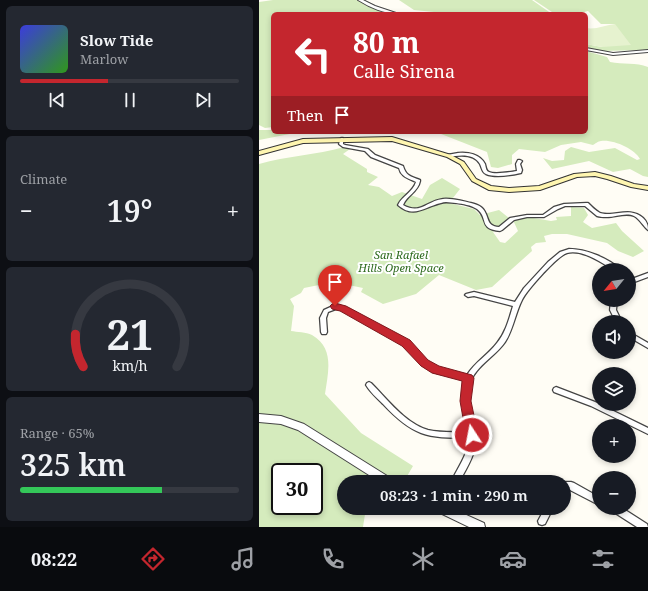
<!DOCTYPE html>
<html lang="en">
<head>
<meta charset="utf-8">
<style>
	:root { --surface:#171b24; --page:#242831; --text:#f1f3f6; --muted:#9ea1a6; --line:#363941; --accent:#c4262e }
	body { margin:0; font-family:"Noto Serif",serif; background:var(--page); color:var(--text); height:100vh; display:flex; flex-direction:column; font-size:15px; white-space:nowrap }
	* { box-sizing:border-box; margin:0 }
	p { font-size:13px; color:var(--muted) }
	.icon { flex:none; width:22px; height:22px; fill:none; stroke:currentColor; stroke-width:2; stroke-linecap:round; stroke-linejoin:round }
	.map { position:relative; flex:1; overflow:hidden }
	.drawer { display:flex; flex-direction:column; gap:6px; padding:6px; background:#0d0f14; width:259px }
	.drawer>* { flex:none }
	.guide { position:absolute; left:12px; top:12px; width:317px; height:122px; border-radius:6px; box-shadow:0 2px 6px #0003; background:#c4262e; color:#fff; overflow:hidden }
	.needle { width:26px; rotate:240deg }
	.controls { position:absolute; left:333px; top:263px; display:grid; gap:8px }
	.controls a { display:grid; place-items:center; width:44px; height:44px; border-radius:50%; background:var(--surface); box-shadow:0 2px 6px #0003; font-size:20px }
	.speed { position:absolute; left:12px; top:463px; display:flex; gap:8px; font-size:20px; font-weight:700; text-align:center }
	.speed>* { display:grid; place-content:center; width:52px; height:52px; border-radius:50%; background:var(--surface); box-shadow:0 2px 6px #0003; line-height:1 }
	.speed .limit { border:2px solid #111; border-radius:6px; background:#fff; color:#111 }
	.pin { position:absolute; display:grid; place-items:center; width:34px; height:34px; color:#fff; margin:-41px -17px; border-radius:50% 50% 50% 0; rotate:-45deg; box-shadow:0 0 4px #0007 }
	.pin .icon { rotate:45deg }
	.me { position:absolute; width:44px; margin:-22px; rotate:349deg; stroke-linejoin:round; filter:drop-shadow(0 0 3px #0008) }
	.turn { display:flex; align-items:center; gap:14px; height:84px; padding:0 16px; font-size:18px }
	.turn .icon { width:52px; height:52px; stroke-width:2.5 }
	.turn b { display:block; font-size:28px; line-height:34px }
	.then { display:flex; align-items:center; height:38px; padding:0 16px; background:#0003; gap:8px; font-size:15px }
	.big { font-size:30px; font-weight:600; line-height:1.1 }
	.drawer .card { flex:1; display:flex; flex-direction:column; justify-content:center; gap:6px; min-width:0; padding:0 14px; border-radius:6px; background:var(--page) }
	.drawer .dial { align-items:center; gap:0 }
	.dial svg { height:104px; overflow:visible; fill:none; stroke:var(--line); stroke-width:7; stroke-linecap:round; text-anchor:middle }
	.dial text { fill:var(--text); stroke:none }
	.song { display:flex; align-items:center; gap:12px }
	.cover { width:48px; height:48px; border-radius:6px; background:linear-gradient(135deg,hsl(240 70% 55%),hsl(110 70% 35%)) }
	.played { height:4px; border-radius:2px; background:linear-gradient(90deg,var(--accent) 40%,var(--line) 40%) }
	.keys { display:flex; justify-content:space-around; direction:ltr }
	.heat { display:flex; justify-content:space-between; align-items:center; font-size:22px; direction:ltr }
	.charge { height:6px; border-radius:3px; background:linear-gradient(90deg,#34c759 65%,var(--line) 0) }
	.trip { position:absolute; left:78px; top:475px; width:234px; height:40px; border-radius:20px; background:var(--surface); box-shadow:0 2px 6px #0003; font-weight:600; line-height:40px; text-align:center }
	.tabs { display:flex; height:64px; justify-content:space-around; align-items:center; background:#090b0e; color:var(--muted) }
	.tabs .icon { width:28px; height:28px }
	.tabs .selected { color:var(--accent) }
	.tabs b { font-size:18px; color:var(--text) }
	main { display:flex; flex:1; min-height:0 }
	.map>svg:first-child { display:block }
	.green { fill:#d5ebbd; fill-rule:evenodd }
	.pitch { fill:#e6f2cf }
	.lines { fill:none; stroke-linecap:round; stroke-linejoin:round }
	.minor-casing { stroke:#444; stroke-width:2.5 }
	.tertiary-casing { stroke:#444; stroke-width:2 }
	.secondary-casing { stroke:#333; stroke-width:2 }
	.minor { fill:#fff; fill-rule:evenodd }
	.tertiary { fill:#fff; fill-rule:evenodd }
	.secondary { fill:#fff6b0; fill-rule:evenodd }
	.route { fill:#c4262e; stroke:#7f191e }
	.labels { text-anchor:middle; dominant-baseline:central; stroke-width:4; stroke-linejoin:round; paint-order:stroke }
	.park-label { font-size:11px; font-style:italic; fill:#2f6b1f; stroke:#fff }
</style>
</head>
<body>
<main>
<section class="drawer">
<div class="card">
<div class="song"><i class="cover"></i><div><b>Slow Tide</b><p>Marlow</p></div></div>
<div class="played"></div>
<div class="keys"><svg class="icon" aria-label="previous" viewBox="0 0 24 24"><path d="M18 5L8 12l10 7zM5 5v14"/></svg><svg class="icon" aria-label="pause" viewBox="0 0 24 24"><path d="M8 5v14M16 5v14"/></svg><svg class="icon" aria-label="next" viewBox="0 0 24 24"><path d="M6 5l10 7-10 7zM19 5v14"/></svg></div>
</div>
<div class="card"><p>Climate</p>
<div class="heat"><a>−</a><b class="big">19°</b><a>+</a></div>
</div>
<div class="card dial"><svg viewBox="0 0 100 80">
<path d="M14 69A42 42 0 1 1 86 69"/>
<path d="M14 69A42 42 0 0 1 8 44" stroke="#c4262e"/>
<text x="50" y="56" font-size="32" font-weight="700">21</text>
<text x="50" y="72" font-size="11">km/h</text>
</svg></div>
<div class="card"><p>Range · 65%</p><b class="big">325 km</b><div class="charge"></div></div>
</section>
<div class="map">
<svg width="389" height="527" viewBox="0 0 389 527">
	<rect width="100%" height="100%" fill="#fffdf5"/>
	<path class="green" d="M14,0H99L110,7L132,14H14V127L6,128L0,125V2Z
		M140,0H273L293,14H172L175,12L155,10Z
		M275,0H389V50L341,51L327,47V44L343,47L356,24H342L329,11L318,14H296Z
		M327,51L348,57L351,62C364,65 377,62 389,67V177L384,176L371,169L354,172L330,161L293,169L284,158L293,161L305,160L306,151L312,147L330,152L356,148L378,160L381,159C376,149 354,139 342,141C339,141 336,144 334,145L322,142L302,145L286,152L260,149L253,155V164L239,168L232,167L228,152L177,132H327Z
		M0,130H14V132H41L0,140Z
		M85,147L91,149L84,154L108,169V172L119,177L109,185L120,187L133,196L143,192L163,199L171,185L183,178L201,189L190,203L215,209L221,215L240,210L250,218L234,232L241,242L246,243L259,231L254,220L269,217L292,221L298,220L297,217L312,216V207L325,208L329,215L324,222L333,228L357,223L363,231L385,251L374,257L359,251L348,243L308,234H293L285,236L287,242L277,243L272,247L273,251L233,287L217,290L180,275L157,294L124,304L102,292L104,288L75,282L45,288L42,293L31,299L35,306L32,331C38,332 47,332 53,335C76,348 69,373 66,394L102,433L154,466L147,478L139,482H85V508H107L104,527H0V164C28,156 57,155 85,147ZM21,472H55V506H21Z"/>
	<path class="pitch" d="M356,24L372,45L343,47L327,44V28C336,30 347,25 356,24Z"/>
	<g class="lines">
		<defs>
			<path id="minor" d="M82,138H84V144L86,145L109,149L116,155L144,166C147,176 151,176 161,180V181C159,192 148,195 144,205C162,215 167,201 184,199C193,198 203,201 212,203C215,204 220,205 223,208C231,216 226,226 240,227L251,218L268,215H284L295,207L305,204L327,203H329C332,206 337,211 341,213C344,214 348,214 351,214C363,213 374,209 384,218C388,222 389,225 389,230C384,226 381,219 375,216C367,212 357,217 348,217C345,217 341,217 338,216L326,206H306L299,209L285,217H268L255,220L243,230L241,231C219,229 230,218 218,209C212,205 204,204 197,203C192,203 187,201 182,203C165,207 155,219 139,205C143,196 154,192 157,182C149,178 142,177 140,168L112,157L106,151L84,147L80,144Z
				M199,153C209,152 221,154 226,164C227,168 227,171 230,172C236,175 251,172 258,171L257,164L259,160H261L263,161L261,164L263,170L262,173C253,175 236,178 227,174C223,172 223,168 221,164C215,153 200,155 190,157L188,156V155Z
				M310,249C327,249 349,258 362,270C360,270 358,270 356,270C352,269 348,266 345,264C335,258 321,250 308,253C298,256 268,290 263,300C256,314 254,330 246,342C235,358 214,367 210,387C208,399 212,411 215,422C221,447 212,461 200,482H192C199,467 209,455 210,438C167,438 154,436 124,404C118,398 111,392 107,385L108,383L110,382L112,383C129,400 146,423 169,430C182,433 196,432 210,432C207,414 200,398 206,380L174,372L163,365L145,345L83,310L77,309L69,312L67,318L68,332L67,334H63L62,332L61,318L65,310L76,305L86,307L149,341L167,361L178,368L208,375C216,362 229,355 238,343C247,332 250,319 254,306L215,296L209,297L206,295L207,294L215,292L256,302L265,288L289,262L301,252Z
				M389,273V277L370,284V280Z
				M352,300H358L357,310L363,322H357L351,310Z
				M370,332L389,343V348L370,337Z
				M297,387L336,402L389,428V434L332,406L295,392L294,390L295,388Z
				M305,482H312L315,483L340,497V505L311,490H305Z
				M286,508H294L286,524L283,525L280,524L279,521Z
				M352,508H363L388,524L389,527H378L353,511Z"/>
			<path id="tertiary" d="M99,0H104L116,6L140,14C126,14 110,7 99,0Z
				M327,48L354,53L389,50V52L354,55L327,50Z
				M0,414L22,416L45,424L133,479L134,482H121L39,430L22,424L0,422Z
				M176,508H192L225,523L226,527H210L177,511Z"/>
			<path id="secondary" d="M133,137L192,155L205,162L217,179L232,186L250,188L280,186L315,174L336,172L352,176L375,184L389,186V190L372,187L348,179L336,176L318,177L281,190L250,192L230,190L213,181L201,164L188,157L133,141L44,143L0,155V151L44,139Z"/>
		</defs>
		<use href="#minor" class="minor-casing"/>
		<use href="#tertiary" class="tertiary-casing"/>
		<use href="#secondary" class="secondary-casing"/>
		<use href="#minor" class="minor"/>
		<use href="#tertiary" class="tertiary"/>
		<use href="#secondary" class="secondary"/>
	</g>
	<path class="route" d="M76,303L87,306L151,340L169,360L180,366L213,375L215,378L212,401L219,435L217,439L213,440L209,439L207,435L201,401L203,381L173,373L162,366L143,346L81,311L73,309L71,306L73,304Z"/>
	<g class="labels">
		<g class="park-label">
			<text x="142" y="254">San Rafael<tspan x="142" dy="13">Hills Open Space</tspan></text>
		</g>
	</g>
</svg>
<div class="controls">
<a><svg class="needle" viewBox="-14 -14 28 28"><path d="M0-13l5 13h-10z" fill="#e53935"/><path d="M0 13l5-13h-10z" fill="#9ea1a6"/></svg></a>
<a><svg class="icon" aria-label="sound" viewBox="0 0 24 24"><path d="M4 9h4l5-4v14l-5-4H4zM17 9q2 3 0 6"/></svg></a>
<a><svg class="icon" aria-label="layers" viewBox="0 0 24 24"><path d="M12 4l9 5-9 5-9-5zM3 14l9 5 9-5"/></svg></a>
<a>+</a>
<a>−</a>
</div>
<div class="speed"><div class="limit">30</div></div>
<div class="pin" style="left:76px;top:306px;background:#d93025"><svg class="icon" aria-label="arrive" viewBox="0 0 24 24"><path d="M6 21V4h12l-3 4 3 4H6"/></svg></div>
<svg class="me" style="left:213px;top:435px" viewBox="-20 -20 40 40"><circle r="17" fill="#c4262e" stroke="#fff" stroke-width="3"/><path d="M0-11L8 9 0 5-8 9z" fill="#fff"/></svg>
<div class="trip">08:23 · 1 min · 290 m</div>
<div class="guide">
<div class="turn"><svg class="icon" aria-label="left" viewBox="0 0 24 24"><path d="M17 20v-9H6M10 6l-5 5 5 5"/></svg><div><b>80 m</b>Calle Sirena</div></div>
<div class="then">Then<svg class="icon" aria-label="arrive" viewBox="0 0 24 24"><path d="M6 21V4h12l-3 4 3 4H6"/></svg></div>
</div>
</div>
</main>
<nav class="tabs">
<b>08:22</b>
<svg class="icon selected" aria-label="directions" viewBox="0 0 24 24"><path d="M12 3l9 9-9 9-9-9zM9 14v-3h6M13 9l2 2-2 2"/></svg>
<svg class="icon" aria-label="music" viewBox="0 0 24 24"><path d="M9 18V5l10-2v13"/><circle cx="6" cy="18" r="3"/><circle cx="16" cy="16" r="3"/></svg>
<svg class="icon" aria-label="phone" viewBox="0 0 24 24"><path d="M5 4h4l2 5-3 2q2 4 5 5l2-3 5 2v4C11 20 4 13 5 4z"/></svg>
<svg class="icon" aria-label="climate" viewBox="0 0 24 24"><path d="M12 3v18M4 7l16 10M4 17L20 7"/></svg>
<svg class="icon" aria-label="car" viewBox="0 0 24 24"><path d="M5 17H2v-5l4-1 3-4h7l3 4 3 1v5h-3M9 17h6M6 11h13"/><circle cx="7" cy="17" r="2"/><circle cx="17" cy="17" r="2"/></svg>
<svg class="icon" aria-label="filters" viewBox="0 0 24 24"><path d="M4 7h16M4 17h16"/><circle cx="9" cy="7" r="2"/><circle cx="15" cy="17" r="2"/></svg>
</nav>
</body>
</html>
